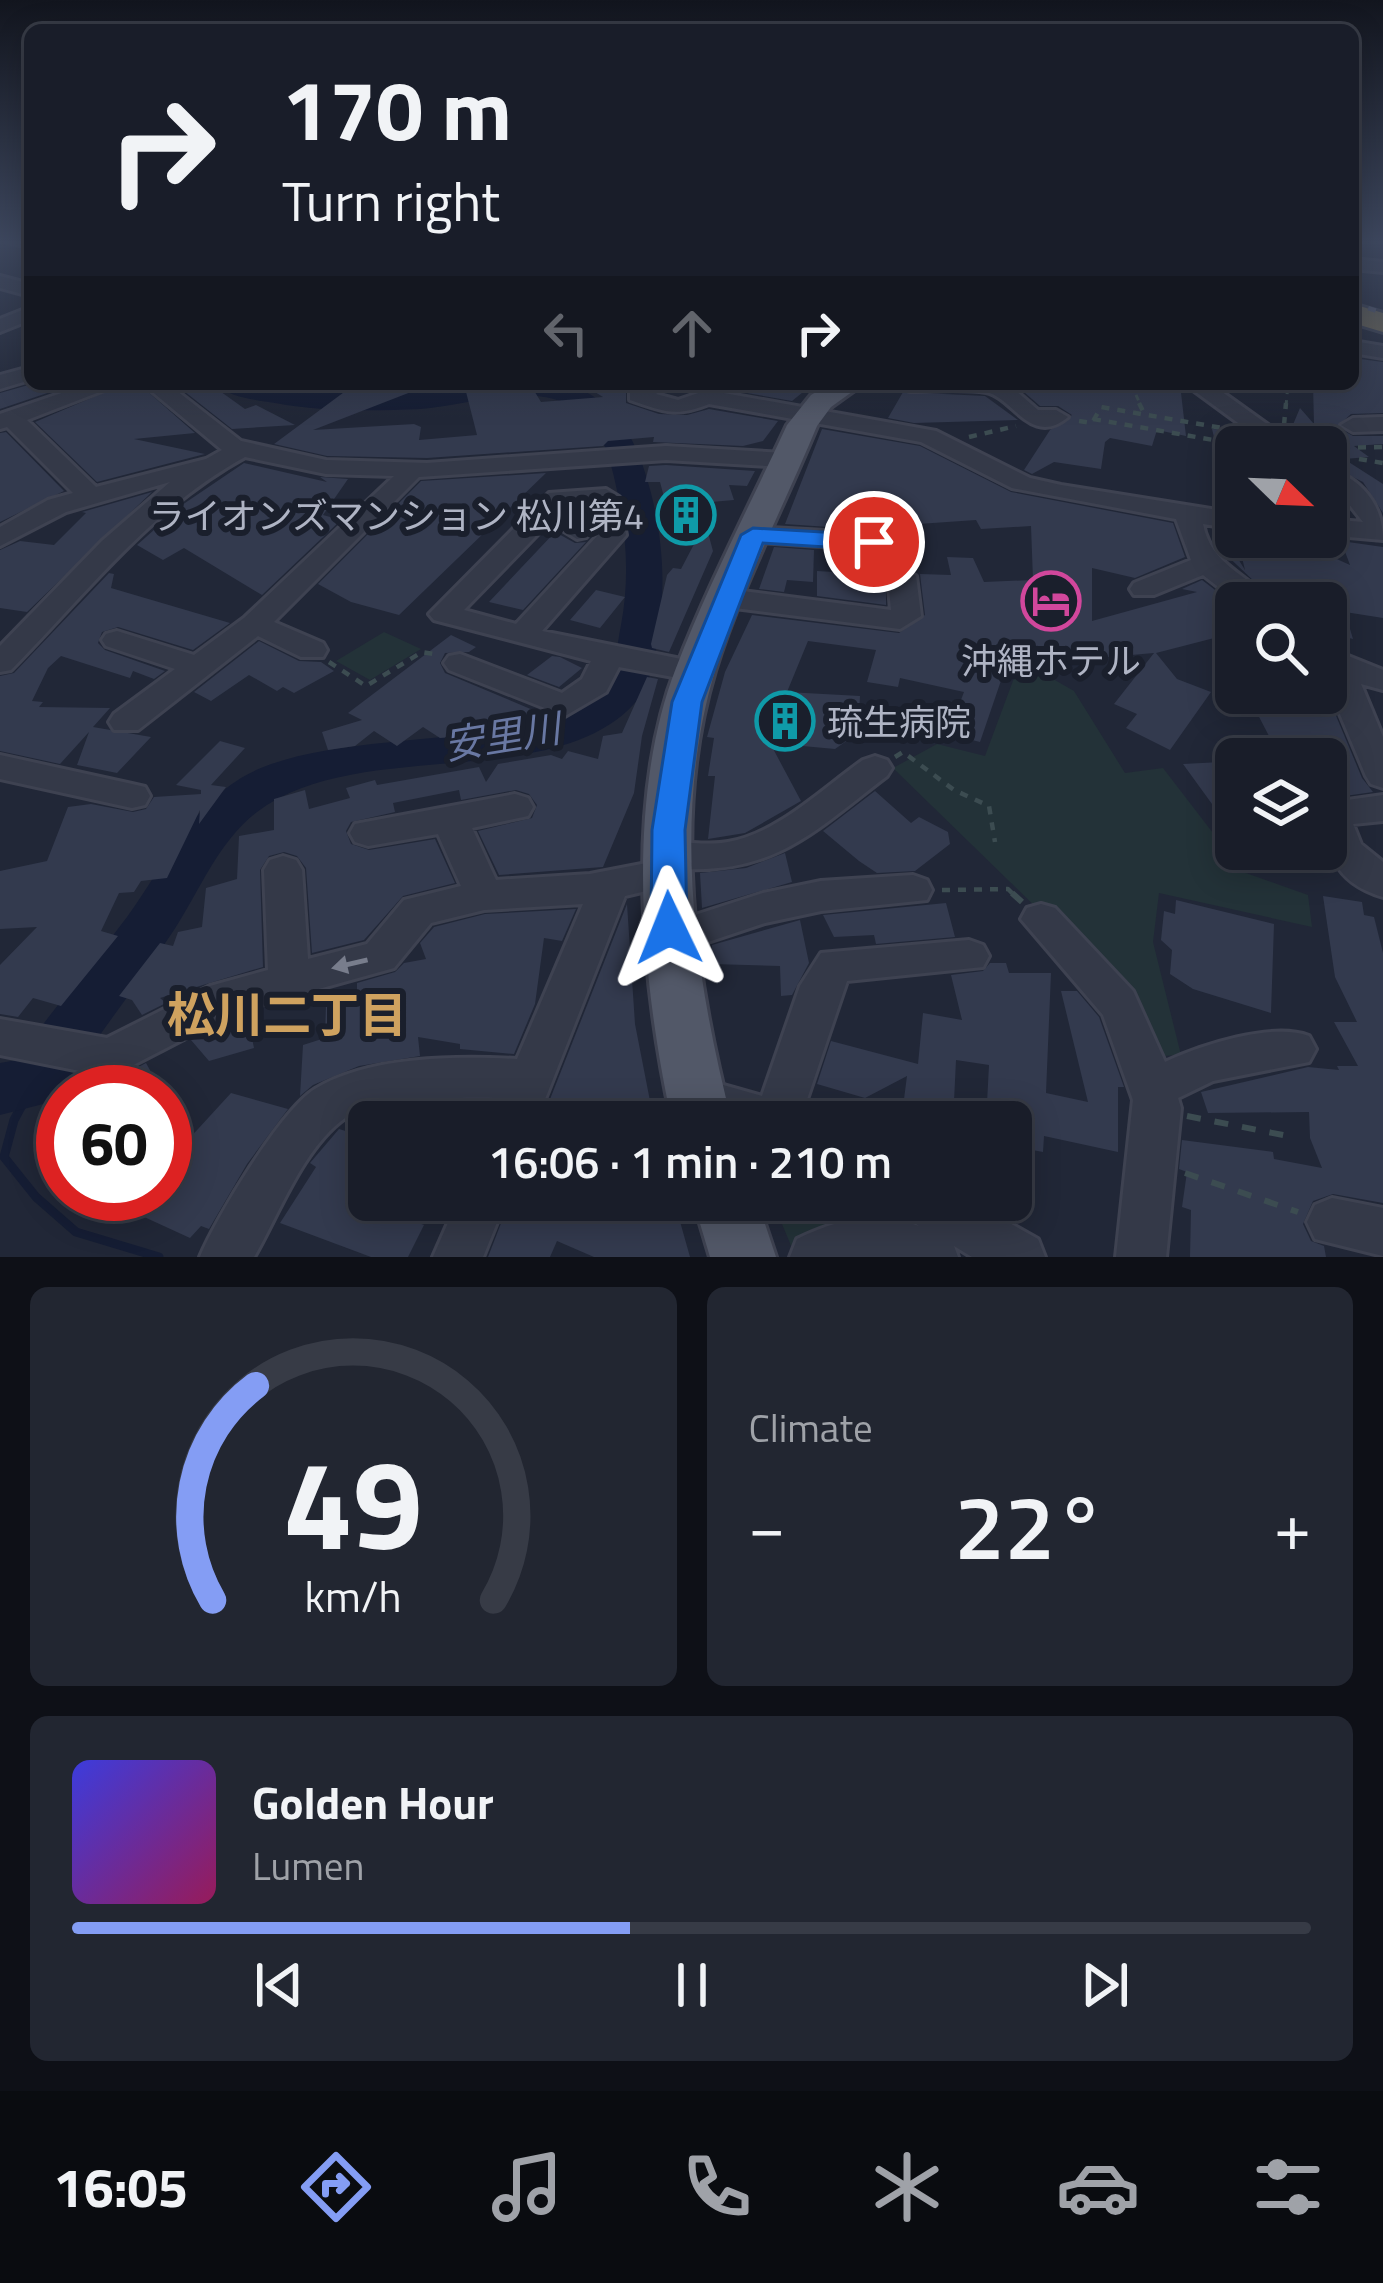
<!DOCTYPE html>
<html lang="en">
<head>
<meta charset="utf-8">
<style>
	:root { --surface:#191d29; --page:#222631; --text:#f1f3f6; --muted:#9fa2a8; --line:#373b46; --accent:#849df4 }
	body { margin:0; font-family:"Titillium Web","Noto Sans JP",sans-serif; background:var(--page); color:var(--text); height:100vh; display:flex; flex-direction:column; font-size:45px; white-space:nowrap }
	* { box-sizing:border-box; margin:0 }
	p { font-size:39px; color:var(--muted) }
	.icon { flex:none; width:66px; height:66px; fill:none; stroke:currentColor; stroke-width:2; stroke-linecap:round; stroke-linejoin:round }
	.map { position:relative; height:1257px; overflow:hidden }
	.drawer { display:flex; flex-direction:column; gap:30px; padding:30px; background:#0e1017; flex:1 }
	.drawer>* { flex:none }
	.guide { position:absolute; left:24px; top:24px; width:1335px; height:366px; border-radius:18px; box-shadow:0 6px 30px #0003,0 0 0 3px var(--line); background:#191d29; color:var(--text); overflow:hidden }
	.needle { width:78px; rotate:113deg }
	.fabs { position:absolute; left:1215px; top:426px; display:grid; gap:24px }
	.fabs a { display:grid; place-items:center; width:132px; height:132px; border-radius:18px; background:var(--surface); box-shadow:0 6px 30px #0003,0 0 0 3px var(--line); font-size:60px }
	.speed { position:absolute; left:36px; top:1065px; display:flex; gap:24px; font-size:60px; font-weight:700; text-align:center }
	.speed>* { display:grid; place-content:center; width:156px; height:156px; border-radius:50%; background:var(--surface); box-shadow:0 6px 30px #0003,0 0 0 3px var(--line); line-height:1 }
	.speed .limit { border:18px solid #d22; background:#fff; color:#111 }
	.pin { position:absolute; display:grid; place-items:center; width:102px; height:102px; color:#fff; margin:-51px; border:6px solid #fff; border-radius:50%; box-shadow:0 3px 12px #0007 }
	.me { position:absolute; width:132px; margin:-66px; rotate:358deg; stroke-linejoin:round; filter:drop-shadow(0 0 9px #0008) }
	.turn { display:flex; align-items:center; gap:42px; height:252px; padding:0 60px; font-size:54px }
	.turn .icon { width:156px; height:156px; stroke-width:2.5 }
	.turn b { display:block; font-size:84px; line-height:102px }
	.lanes { display:flex; align-items:center; height:114px; padding:0 60px; background:#0003; justify-content:center; gap:60px; direction:ltr }
	.lanes .off { opacity:.35 }
	.big { font-size:90px; font-weight:600; line-height:1.1 }
	.drawer .tile { flex:1; display:flex; flex-direction:column; justify-content:center; gap:18px; min-width:0; padding:0 42px; border-radius:18px; background:var(--page) }
	.drawer .dial { align-items:center; gap:0 }
	.dial svg { height:312px; overflow:visible; fill:none; stroke:var(--line); stroke-width:7; stroke-linecap:round; text-anchor:middle }
	.dial text { fill:var(--text); stroke:none }
	.song { display:flex; align-items:center; gap:36px }
	.cover { width:144px; height:144px; border-radius:18px; background:linear-gradient(135deg,hsl(240 70% 55%),hsl(330 70% 35%)) }
	.played { height:12px; border-radius:6px; background:linear-gradient(90deg,var(--accent) 45%,var(--line) 45%) }
	.keys { display:flex; justify-content:space-around; direction:ltr }
	.heat { display:flex; justify-content:space-between; align-items:center; font-size:66px; direction:ltr }
	.drawer .tiles { flex:1; display:grid; gap:30px; grid-template-columns:1fr 1fr }
	.tile:last-child { grid-column:span 2 }
	.trip { position:absolute; left:348px; top:1101px; width:684px; height:120px; border-radius:18px; background:var(--surface); box-shadow:0 6px 30px #0003,0 0 0 3px var(--line); font-weight:600; line-height:120px; text-align:center }
	.tab-bar { display:flex; height:192px; justify-content:space-around; align-items:center; background:#0a0c10; color:var(--muted) }
	.tab-bar .icon { width:84px; height:84px }
	.tab-bar .on { color:var(--accent) }
	.tab-bar b { font-size:54px; color:var(--text) }
	.map>svg:first-child { display:block }
	.green { fill:#233238 }
	.lines { fill:none; stroke-linecap:round; stroke-linejoin:round }
	.stream { stroke:#151d34; stroke-width:9 }
	.river { fill:#151d34; fill-rule:evenodd }
	.building { fill:#333a4e }
	.minor-casing { stroke:#3e4251; stroke-width:6 }
	.major-casing { stroke:#3e4251; stroke-width:6 }
	.highway-casing { stroke:#3c414f; stroke-width:6 }
	.path-far2 { stroke:#3c4c51; stroke-width:3; stroke-dasharray:6 6; stroke-linecap:butt }
	.path-far1 { stroke:#3c4c51; stroke-width:4.5; stroke-dasharray:8 8; stroke-linecap:butt }
	.path { stroke:#3c4c51; stroke-width:6; stroke-dasharray:14 14; stroke-linecap:butt }
	.minor { fill:#343948; fill-rule:evenodd }
	.major { fill:#525868; fill-rule:evenodd }
	.highway { fill:#6d6752; fill-rule:evenodd }
	.rail { stroke:#565c6f; stroke-width:4.5; stroke-dasharray:8 8; stroke-linecap:butt }
	.oneway { fill:#787d8c }
	.route { fill:#1a73e8; stroke:#114b97; stroke-width:3 }
	.labels { text-anchor:middle; dominant-baseline:central; stroke-width:12; stroke-linejoin:round; paint-order:stroke }
	.poi-label { font-size:36px; fill:#afb4c4; stroke:#1a1f2c; text-anchor:end }
	.water-label { font-size:39px; font-style:italic; fill:#6978a3; stroke:#1a1f2c }
	.near-neighbourhood-label { font-size:48px; font-weight:bold; fill:#cfa25f; stroke:#1a1f2c }
</style>
</head>
<body>
<div class="map">
<svg width="1383" height="1257" viewBox="0 0 1383 1257">
	<rect width="100%" height="100%" fill="#212737"/>
	<path class="green" d="M384,632L421,649L370,680L336,661Z
		M1046,675L1074,691L1125,773L1163,768L1243,872L1308,895L1312,927L1159,893L1153,942L1181,1055L1144,1057L1047,918L893,768L937,744L985,756L1014,678Z
		M772,1200H862L894,1218L839,1220L792,1248Z"/>
	<g class="lines">
		<path class="stream" d="M34,1083L14,1120L4,1157L36,1197L76,1232L159,1257"/>
		<path class="river" d="M217,384L360,393L567,384C619,401 638,443 651,493C663,541 666,587 658,637C654,660 651,686 634,704C552,793 357,736 257,812C218,842 200,890 174,930C136,988 92,1042 55,1101L0,1115V1063L17,1060C51,1011 91,965 127,917C163,868 187,811 241,778C334,722 545,757 604,686C616,671 617,644 621,625C629,583 627,542 619,499C612,468 606,431 579,411C535,379 469,406 420,409C372,411 323,412 275,403C257,400 229,398 217,384Z"/>
	</g>
	<path class="building" d="M1353,358L1383,362V413L1351,414L1337,427L1353,436H1383V444L1354,446L1369,457L1344,459L1383,484V513L1363,482L1326,464V442L1289,434L1300,408L1314,424L1313,384H1353Z
		M32,384H74L0,409V393Z
		M124,384H139L195,433L134,439L205,454L97,482L35,422Z
		M175,384H210L245,409L256,405L295,425L232,429Z
		M355,384L429,385L313,430L414,424L421,427L419,440L477,435L464,384H530L541,402L603,397L582,384H632L626,390V403L659,414L687,415L709,409L778,421L763,441L743,446L653,442L654,437L608,441L603,446L427,458L327,456L274,444Z
		M691,384H813L792,401L708,386L688,392Z
		M1015,384L1137,390L1134,384H1180L1186,436L1157,430L1152,446L1110,438L1105,442L1101,469L1054,462L1032,474L1024,470L1050,430L1072,415L1058,406H1040Z
		M903,392L985,396L1018,420L914,423L888,418Z
		M822,429L920,446L1011,492L1173,523L1185,557L1135,578L1092,568V621L1197,592L1182,589L1202,580L1236,606V647L1222,636L1156,653L1177,679L1211,692L1170,750L1126,728L1137,714L1114,704L1154,653L1006,666L980,742L948,734L964,692L900,678L898,687L867,682L876,650L808,641L787,692L860,696L858,733L835,749L770,743L801,801L745,833L708,839L715,776H708L714,738L707,737L725,672L752,615L899,633L925,615L920,574L951,575L947,557L973,558L984,582L1033,580L1031,526L981,529L976,520L904,525L906,531L901,532L785,524Z
		M1212,429L1231,430L1236,484L1226,486Z
		M6,432L64,491L0,522V433Z
		M244,463L327,482L320,477L348,479L323,515L341,520L262,595L184,548L163,560L137,545L182,505Z
		M666,465L755,471L747,486L729,485L734,500L700,503L713,551L669,652L652,648L651,644L667,575L673,568L681,569L703,527L683,529L675,538L660,482H645L649,466Z
		M546,473L399,615L351,602L318,584L421,481Z
		M152,492L27,612L0,608V550L20,541L54,545L86,513L82,512Z
		M555,532L575,543L586,542L523,610L489,602Z
		M1224,536L1245,570L1237,537L1299,542L1350,565L1341,541L1383,547V618L1345,612L1353,639L1326,632V603H1277L1218,547L1215,543Z
		M774,547L814,550L813,582L787,580L784,592L759,589Z
		M850,554L913,556L916,571L900,564L886,572V605L817,596V571L851,573Z
		M109,573L114,574L111,588L230,623L193,650L118,627L102,632L98,643L105,650L165,671L154,679L133,671L130,678L61,656L48,668L32,701L43,702L39,707L110,708L93,727L151,737L117,773L77,765L89,732L60,764L0,751V676L14,673Z
		M596,590L625,597L600,628L570,620Z
		M451,635L476,647L469,652L445,653L440,663L445,673L552,718L478,735L440,738L423,727L397,746L374,731L355,746L328,750L322,732L362,720L348,713Z
		M259,641L299,661L321,662L334,671L294,693L283,687L277,691L249,675L211,701L194,692Z
		M552,656L560,657L582,668L559,687L527,675Z
		M647,677L658,679L642,736L634,793L603,867L499,875L478,831L532,818L537,805L529,794L516,790L461,800L459,790L393,803L395,812L351,822L346,831L351,844L369,850L435,839L455,883L403,896L364,940L312,953L306,868L297,856L284,852L269,856L260,870L263,967L160,998L166,1003L142,1015L132,1000L119,996L160,943L173,946L178,932L202,927L206,888L237,879L239,836L274,830V799L305,790L309,809L350,798L346,788L375,780L377,785L479,767L486,782L498,764L551,755L562,759L568,751L598,759L603,736L622,733Z
		M1296,695L1329,699L1362,778L1373,792L1331,798L1326,791V759H1281L1257,713L1302,714Z
		M220,741L245,748L211,785L226,787L199,824L200,810L167,878L141,881L134,892L119,893L101,931L118,936L61,1006L33,998L18,1017L0,1014V965L37,927L0,929V871L47,861L68,807L91,804L133,812L146,809L154,797L201,794V790L176,785Z
		M1221,762L1236,781V800L1212,804L1183,764Z
		M875,791L911,823L919,817L948,832L950,844L915,871L877,873L859,861L823,831Z
		M785,853L792,882L702,908L700,873L746,868Z
		M1323,896L1362,902L1364,915L1374,917L1383,953V1203L1333,1194L1313,1201L1303,1224L1311,1241L1324,1246L1326,1257H1190L1191,1210L1182,1207L1187,1172L1179,1169L1182,1140L1273,1152L1274,1159L1322,1168L1310,1138L1309,1112L1208,1113L1201,1092L1308,1067L1339,1070L1337,1066H1358L1334,1022H1357L1335,977Z
		M1176,900L1274,924L1271,1013L1193,989L1170,974L1172,950L1161,940L1164,911L1175,914Z
		M946,903L955,937L876,944L874,935L834,937L823,915Z
		M627,904L635,1024L651,1106L645,1107L649,1122H541Z
		M576,909L562,941L544,938L535,1004L514,1054L460,1049V1044L418,1037L420,1056L359,1066L313,1085L300,1096L303,1045L325,1038L326,1004L357,996V983L395,972L404,963L426,959L420,943L434,927L485,914Z
		M800,920L809,963L792,995L781,996L780,966L712,964V945Z
		M990,963H1006L1009,973H1051L1046,1093L1088,1102L1061,991H1077L1099,1017L1124,1087H1118V1152L1044,1136L1043,1152L1011,1146V1122H986L989,1065L956,1060L953,1122H901L907,1076L865,1098L817,1084L831,1041L918,1064L923,1013L962,1020L951,975L983,971Z
		M248,1019L254,1048L209,1061L191,1040Z
		M146,1063L162,1092H83L102,1080L112,1081Z
		M231,1093L288,1109L247,1164L209,1229L201,1226L190,1238L94,1194H165V1165Z
		M339,1129L365,1137L371,1205L424,1225L408,1257H371L280,1223L316,1167L310,1163Z
		M510,1200H674L690,1257H594L557,1241L550,1257H488Z"/>
	<g class="lines">
		<defs>
			<path id="minor" d="M30,241V247L7,242L8,241Z
				M1353,259L1383,262V272L1353,269Z
				M0,276L30,284V296L0,288Z
				M30,307V320L0,332V319Z
				M1353,341L1383,346V358L1353,353Z
				M30,367V380L0,389V375Z
				M88,384H120L27,420L96,487L206,459L222,450L143,384H168L241,441L326,460L427,463L666,446L785,453L797,460L785,467L666,460L419,477L274,622L323,643L327,650L323,657H301L258,636L138,730H114L109,722L114,714L175,669L106,646L102,640L106,634L117,631L194,655L244,618L394,476L326,474L245,457C150,509 86,594 11,670L0,672V646L102,541L170,482L66,512L0,546V527L48,500L73,493L7,427L0,429V414Z
				M641,384H668L656,394L678,400L707,390L936,431L1030,478L1061,485L1236,513V529L1203,524C1211,566 1248,574 1273,603H1239L1203,575L1154,595H1134L1130,589L1134,583L1191,560L1176,519L1012,488L921,442L709,404C674,418 664,411 630,400V390Z
				M898,384H1008L1038,410H1056L1068,417C1031,448 1013,397 986,392C961,388 934,391 909,391Z
				M1185,384H1211L1299,447H1271Z
				M1383,417V431L1353,432L1341,425L1353,418Z
				M1326,468C1362,478 1383,505 1383,540L1326,535V519L1363,522L1345,499L1326,486Z
				M606,489L619,497L626,535L542,631L706,664L711,671L706,678L695,681L619,667L606,692L565,716L449,670L444,663L449,656L460,654L562,693L582,679L591,661L434,620L429,614L549,493ZM585,505L564,531L577,539L586,537L598,523L599,534L516,624L464,610L565,506Z
				M753,527L898,535L912,543L898,551L743,541L740,535Z
				M902,568L916,576L921,616L900,629L727,607L712,598L727,589L891,610L888,576Z
				M1326,647L1383,670V690L1361,684L1383,737V788L1371,784L1366,776L1332,695Z
				M0,755L132,784L145,787L150,796L145,805L132,808L0,779Z
				M875,756L887,760L892,768L887,776C817,829 777,873 684,869L680,883L625,896L536,1122H490L500,1098C463,1097 376,1097 345,1118C303,1148 279,1214 254,1257H200C216,1218 281,1110 315,1089C369,1056 456,1056 517,1059L583,904L484,910L431,923L394,968L236,1012L110,1077L0,1055V1019L107,1038L210,986L268,970L264,870L270,860L283,856L296,860L302,870L308,959L367,944L404,900L461,886L438,834L368,846L355,842L350,833L355,824L515,794L528,798L533,807L528,816L472,828L496,880L590,874L652,862L648,855L654,845C678,838 703,847 728,842C777,834 823,788 863,760Z
				M1383,795V821L1353,824L1361,844L1383,862V897C1331,881 1326,850 1326,803Z
				M913,875L927,880L932,890L927,900L821,911L765,923L669,955L655,950L649,939L655,928L763,893L821,881Z
				M1041,904L1055,908L1133,991L1165,1062C1201,1045 1272,1022 1309,1036L1316,1049L1309,1062L1213,1081L1178,1098L1181,1108L1166,1257H1116L1133,1100L1103,1015L1021,919L1027,908Z
				M969,940L983,945L989,956L983,967L847,981L802,1114L805,1122H712L679,1111L672,1097L679,1083L695,1077L762,1096L800,986L821,953Z
				M1332,1198L1383,1208V1256L1315,1239L1307,1222L1315,1205Z
				M458,1200H506L483,1257H433Z
				M897,1200H968L1038,1239L1045,1257H972L954,1246L958,1257H790L797,1239C839,1219 874,1210 919,1226L904,1216Z"/>
			<path id="major" d="M829,384H863L831,407L817,426C784,506 740,590 715,671C671,816 695,979 732,1122H672C642,985 624,802 676,668C708,585 750,505 787,425L811,395Z
				M693,1200H757L776,1257H710Z"/>
			<path id="highway" d="M1353,304L1383,313V332L1353,323Z"/>
		</defs>
		<use href="#minor" class="minor-casing"/>
		<use href="#major" class="major-casing"/>
		<use href="#highway" class="highway-casing"/>
		<path class="path-far2" d="M1131,384L1141,406
			M1286,406L1288,384"/>
		<path class="path-far1" d="M1139,403L1143,411
			M1093,419L1248,446
			M1079,421L1092,423L1101,407L1228,429
			M1284,425L1286,403
			M969,437L1016,426
			M1326,448L1383,447
			M1359,459L1383,463
			M329,662L366,686L422,652L439,655
			M895,757L903,752L954,790L989,806L995,842
			M942,890L1008,889L1015,896"/>
		<path class="path" d="M1012,893L1022,902
			M1187,1116L1288,1136
			M1185,1173L1298,1212"/>
		<use href="#minor" class="minor"/>
		<use href="#major" class="major"/>
		<use href="#highway" class="highway"/>
		<path class="rail" d="M1353,303L1383,313"/>
	</g>
	<defs><path id="oneway-solid" d="M-6-.8H1V-3.2L6.5 0L1 3.2V.8H-6Z" transform="scale(3)"/></defs>
	<use class="oneway" href="#oneway-solid" transform="translate(350 964) rotate(167)"/>
	<linearGradient id="sky" x2="0" y2="1"><stop stop-color="#12151e"/><stop offset="0.58" stop-color="#3d475e"/><stop offset="1" stop-color="#3d475e" stop-opacity="0"/></linearGradient>
	<rect width="1383" height="417" fill="url(#sky)"/>
	<path class="route" d="M753,528L874,535L886,542L874,550L763,543L702,702L685,830L687,928L682,938L669,943L656,938L651,928L652,830L672,702L741,535Z"/>
	<defs>
		<symbol id="building-ring" viewBox="-11 -11 22 22"><circle r="9.5" fill="#1a1f2c" stroke="#0f9aa8" stroke-width="1.5"/><path d="M-4-6H4V6H1V3H-1V6H-4ZM-2.5-4.3h1.7v1.8h-1.7ZM.8-4.3h1.7v1.8H.8ZM-2.5-1h1.7V.8h-1.7ZM.8-1h1.7V.8H.8Z" fill="#0f9aa8"/></symbol>
		<symbol id="hotel-ring" viewBox="-11 -11 22 22"><circle r="9.5" fill="#1a1f2c" stroke="#d1479c" stroke-width="1.5"/><path d="M-6-4.5h1.5V1H6V5H4.5V3h-9V5H-6ZM-4 0a1.8 1.8 0 1 1 3.6 0ZM.5 0V-2.5h3Q6-2.5 6 0Z" fill="#d1479c"/></symbol>
	</defs>
	<g fill-rule="evenodd">
		<use href="#building-ring" x="653" y="482" width="66" height="66"/>
		<use href="#hotel-ring" x="1018" y="568" width="66" height="66"/>
		<use href="#building-ring" x="752" y="688" width="66" height="66"/>
	</g>
	<g class="labels">
		<g class="poi-label">
			<text x="644" y="515">ライオンズマンション 松川第4</text>
			<text x="1051" y="660" text-anchor="middle">沖縄ホテル</text>
			<text x="827" y="721" text-anchor="start">琉生病院</text>
		</g>
		<g class="water-label">
			<text transform="translate(502 736) rotate(-9)">安里川</text>
		</g>
		<g class="near-neighbourhood-label">
			<text x="287" y="1014">松川二丁目</text>
		</g>
	</g>
</svg>
<div class="fabs">
<a><svg class="needle" viewBox="-14 -14 28 28"><path d="M0-13l5 13h-10z" fill="#e53935"/><path d="M0 13l5-13h-10z" fill="#9fa2a8"/></svg></a>
<a><svg class="icon" aria-label="search" viewBox="0 0 24 24"><circle cx="10" cy="10" r="6"/><path d="M15 15l6 6"/></svg></a>
<a><svg class="icon" aria-label="layers" viewBox="0 0 24 24"><path d="M12 4l9 5-9 5-9-5zM3 14l9 5 9-5"/></svg></a>
</div>
<div class="speed"><div class="limit">60</div></div>
<div class="pin" style="left:874px;top:542px;background:#d93025"><svg class="icon" aria-label="arrive" viewBox="0 0 24 24"><path d="M6 21V4h12l-3 4 3 4H6"/></svg></div>
<svg class="me" style="left:669px;top:928px" viewBox="-20 -20 40 40"><path d="M0-17L14 15 0 8-14 15z" fill="#1a73e8" stroke="#fff" stroke-width="4"/></svg>
<div class="trip">16:06 · 1 min · 210 m</div>
<div class="guide">
<div class="turn"><svg class="icon" aria-label="right" viewBox="0 0 24 24"><path d="M7 20v-9h11M14 6l5 5-5 5"/></svg><div><b>170 m</b>Turn right</div></div>
<div class="lanes"><svg class="icon off" aria-label="left" viewBox="0 0 24 24"><path d="M17 20v-9H6M10 6l-5 5 5 5"/></svg><svg class="icon off" aria-label="ahead" viewBox="0 0 24 24"><path d="M12 20V5M6 11l6-6 6 6"/></svg><svg class="icon" aria-label="right" viewBox="0 0 24 24"><path d="M7 20v-9h11M14 6l5 5-5 5"/></svg></div>
</div>
</div>
<section class="drawer">
<div class="tiles">
<div class="tile dial"><svg viewBox="0 0 100 80">
<path d="M14 69A42 42 0 1 1 86 69"/>
<path d="M14 69A42 42 0 0 1 25 14" stroke="#849df4"/>
<text x="50" y="56" font-size="32" font-weight="700">49</text>
<text x="50" y="72" font-size="11">km/h</text>
</svg></div>
<div class="tile"><p>Climate</p>
<div class="heat"><a>−</a><b class="big">22°</b><a>+</a></div>
</div>
<div class="tile">
<div class="song"><i class="cover"></i><div><b>Golden Hour</b><p>Lumen</p></div></div>
<div class="played"></div>
<div class="keys"><svg class="icon" aria-label="previous" viewBox="0 0 24 24"><path d="M18 5L8 12l10 7zM5 5v14"/></svg><svg class="icon" aria-label="pause" viewBox="0 0 24 24"><path d="M8 5v14M16 5v14"/></svg><svg class="icon" aria-label="next" viewBox="0 0 24 24"><path d="M6 5l10 7-10 7zM19 5v14"/></svg></div>
</div>
</div>
</section>
<nav class="tab-bar">
<b>16:05</b>
<svg class="icon on" aria-label="directions" viewBox="0 0 24 24"><path d="M12 3l9 9-9 9-9-9zM9 14v-3h6M13 9l2 2-2 2"/></svg>
<svg class="icon" aria-label="music" viewBox="0 0 24 24"><path d="M9 18V5l10-2v13"/><circle cx="6" cy="18" r="3"/><circle cx="16" cy="16" r="3"/></svg>
<svg class="icon" aria-label="phone" viewBox="0 0 24 24"><path d="M5 4h4l2 5-3 2q2 4 5 5l2-3 5 2v4C11 20 4 13 5 4z"/></svg>
<svg class="icon" aria-label="climate" viewBox="0 0 24 24"><path d="M12 3v18M4 7l16 10M4 17L20 7"/></svg>
<svg class="icon" aria-label="car" viewBox="0 0 24 24"><path d="M5 17H2v-5l4-1 3-4h7l3 4 3 1v5h-3M9 17h6M6 11h13"/><circle cx="7" cy="17" r="2"/><circle cx="17" cy="17" r="2"/></svg>
<svg class="icon" aria-label="filters" viewBox="0 0 24 24"><path d="M4 7h16M4 17h16"/><circle cx="9" cy="7" r="2"/><circle cx="15" cy="17" r="2"/></svg>
</nav>
</body>
</html>
